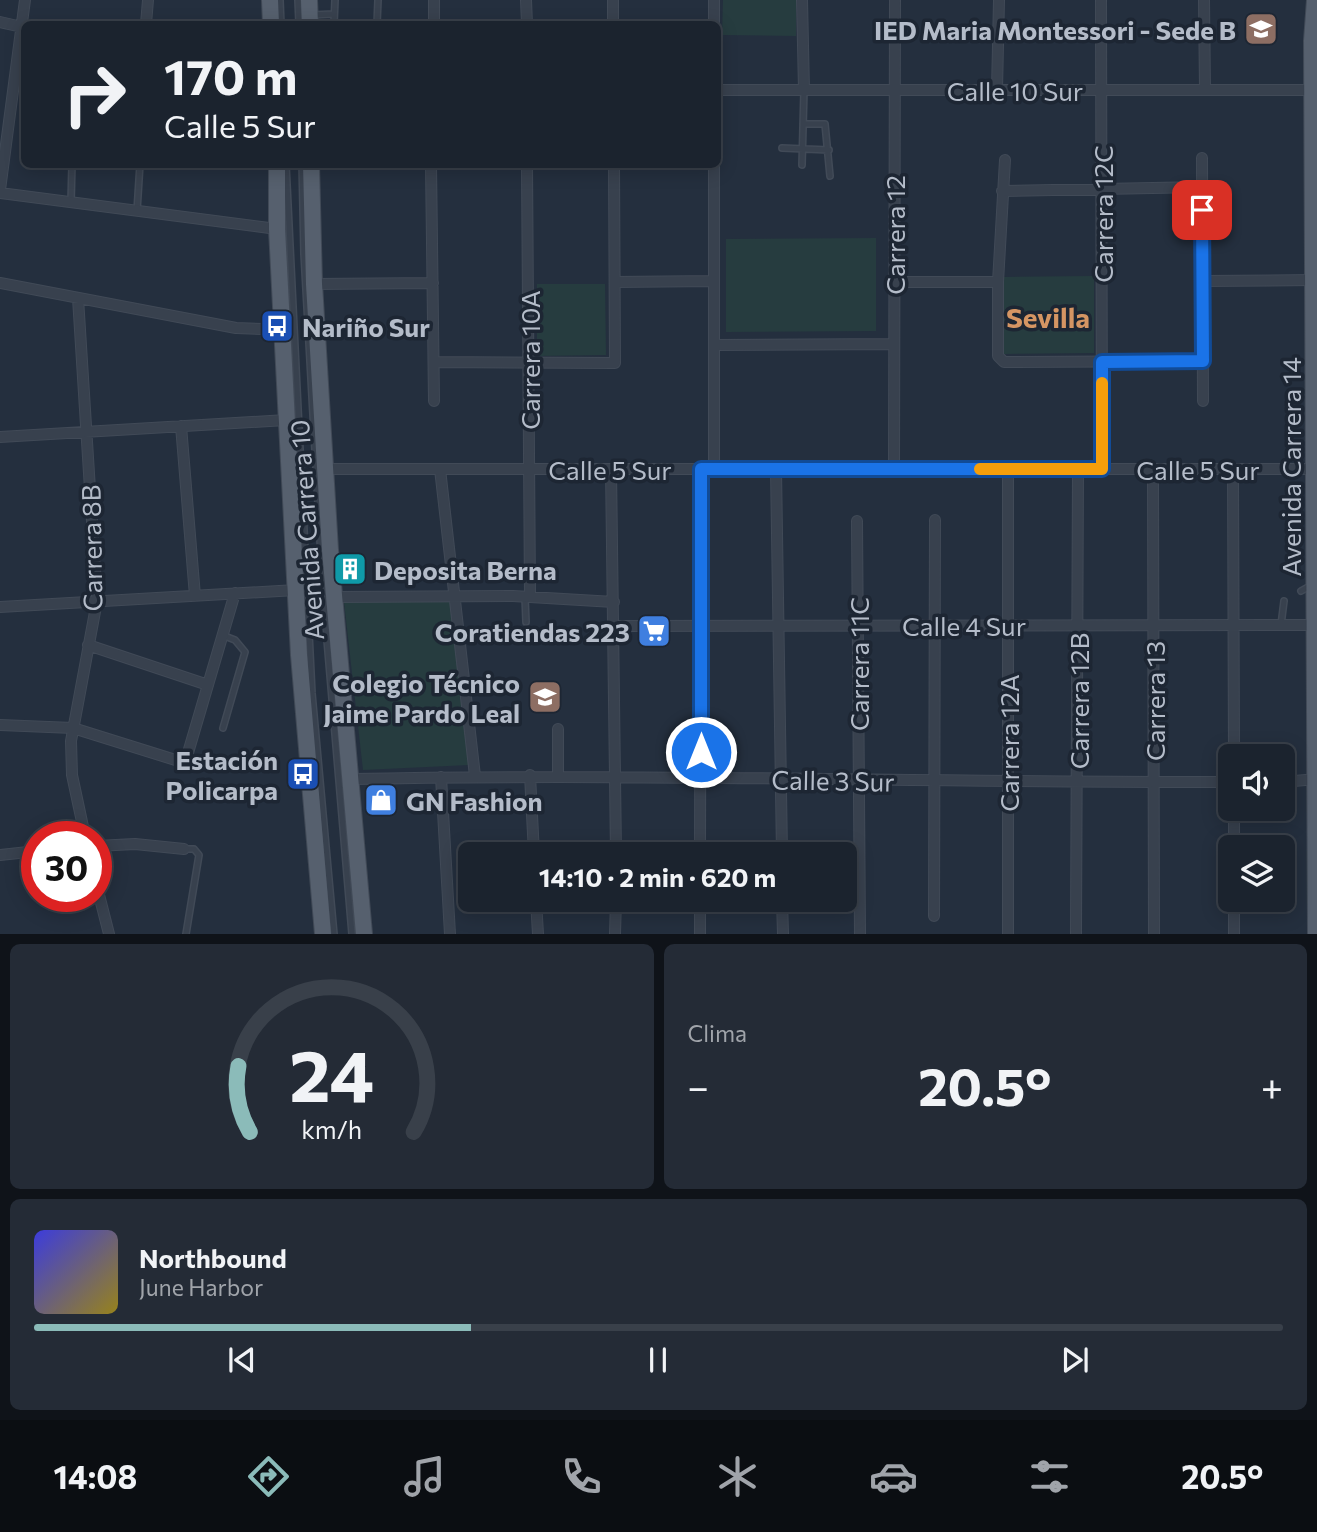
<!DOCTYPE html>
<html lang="es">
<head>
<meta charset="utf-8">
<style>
	:root { --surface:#1b232e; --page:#242b36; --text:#f1f3f6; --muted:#a0a4aa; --line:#39404a; --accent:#8bbbb9 }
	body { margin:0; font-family:Commissioner,sans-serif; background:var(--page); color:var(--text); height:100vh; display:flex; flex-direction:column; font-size:26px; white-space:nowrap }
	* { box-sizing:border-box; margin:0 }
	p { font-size:23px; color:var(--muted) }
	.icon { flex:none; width:38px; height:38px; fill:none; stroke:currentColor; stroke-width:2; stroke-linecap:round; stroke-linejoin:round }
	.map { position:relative; height:934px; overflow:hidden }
	.panel { display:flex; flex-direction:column; gap:10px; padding:10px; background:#0f1319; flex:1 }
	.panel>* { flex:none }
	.hud { position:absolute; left:21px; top:21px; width:700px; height:147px; border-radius:10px; box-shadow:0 4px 18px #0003,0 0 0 2px var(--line); background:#1b232e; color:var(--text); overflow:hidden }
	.buttons { position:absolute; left:1218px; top:744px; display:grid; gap:14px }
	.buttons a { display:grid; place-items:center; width:77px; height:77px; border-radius:10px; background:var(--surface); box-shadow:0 4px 18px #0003,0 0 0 2px var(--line); font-size:35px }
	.speed { position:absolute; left:21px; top:821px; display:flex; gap:14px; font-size:35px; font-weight:700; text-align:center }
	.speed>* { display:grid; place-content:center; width:91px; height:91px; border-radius:50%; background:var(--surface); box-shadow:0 4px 18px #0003,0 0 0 2px var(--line); line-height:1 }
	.speed .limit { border:10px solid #d22; background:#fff; color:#111 }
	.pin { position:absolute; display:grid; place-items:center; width:60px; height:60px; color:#fff; margin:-30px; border-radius:14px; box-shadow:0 4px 10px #0006 }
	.me { position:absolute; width:77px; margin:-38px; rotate:0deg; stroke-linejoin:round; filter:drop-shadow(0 0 5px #0008) }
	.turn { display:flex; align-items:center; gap:24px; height:147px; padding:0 28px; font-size:32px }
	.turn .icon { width:91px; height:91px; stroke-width:2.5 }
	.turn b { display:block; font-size:49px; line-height:60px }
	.big { font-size:52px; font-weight:700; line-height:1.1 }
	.panel .card { flex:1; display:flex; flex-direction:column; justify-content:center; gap:10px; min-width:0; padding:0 24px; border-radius:10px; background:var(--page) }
	.panel .dial { align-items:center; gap:0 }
	.dial svg { height:182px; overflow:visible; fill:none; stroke:var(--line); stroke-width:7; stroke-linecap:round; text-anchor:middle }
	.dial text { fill:var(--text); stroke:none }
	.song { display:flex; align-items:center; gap:21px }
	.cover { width:84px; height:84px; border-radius:10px; background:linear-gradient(135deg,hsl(240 70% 55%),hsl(50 70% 35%)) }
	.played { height:7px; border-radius:4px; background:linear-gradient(90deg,var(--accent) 35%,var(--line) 35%) }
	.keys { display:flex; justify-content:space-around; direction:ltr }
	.heat { display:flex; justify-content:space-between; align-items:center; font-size:38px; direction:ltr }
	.panel .tiles { flex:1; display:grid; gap:10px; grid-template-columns:1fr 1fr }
	.card:last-child { grid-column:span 2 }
	.trip { position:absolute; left:458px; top:842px; width:399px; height:70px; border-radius:10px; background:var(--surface); box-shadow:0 4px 18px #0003,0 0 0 2px var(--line); font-weight:700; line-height:70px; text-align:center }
	.tab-bar { display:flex; height:112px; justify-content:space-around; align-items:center; background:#0b0e12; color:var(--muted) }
	.tab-bar .icon { width:49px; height:49px }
	.tab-bar .active { color:var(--accent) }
	.tab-bar b { font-size:32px; color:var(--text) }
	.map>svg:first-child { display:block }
	.green { fill:#263c3f }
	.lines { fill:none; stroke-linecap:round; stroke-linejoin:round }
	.service-casing { stroke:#414a57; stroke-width:8 }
	.minor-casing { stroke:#414a57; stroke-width:12 }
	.primary-casing { stroke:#414a57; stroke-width:18 }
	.service { stroke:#38414e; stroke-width:5 }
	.minor { stroke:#38414e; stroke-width:10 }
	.primary { stroke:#56606e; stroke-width:16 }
	.route-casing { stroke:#114b97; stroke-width:18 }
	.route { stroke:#1a73e8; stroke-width:12 }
	.slow { stroke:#f59e0b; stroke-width:12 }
	.labels { text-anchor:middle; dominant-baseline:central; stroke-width:7; stroke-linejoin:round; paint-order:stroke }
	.poi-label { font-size:26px; font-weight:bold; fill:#b4bcc9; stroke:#1d2633; text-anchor:end }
	.street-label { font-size:26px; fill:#b4bcc9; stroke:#1d2633 }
	.neighbourhood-label { font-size:28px; font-weight:bold; fill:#d59563; stroke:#1d2633 }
</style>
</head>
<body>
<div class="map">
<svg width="1317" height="934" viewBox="0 0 1317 934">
	<rect width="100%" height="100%" fill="#242f3e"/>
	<path class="green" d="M723,0H796V36L722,35Z
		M876,238V331L726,332V239Z
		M1094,276V353L1004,354L1003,277Z
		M537,284H605L606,355L537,356Z
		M450,600L469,765L363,770L344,602Z"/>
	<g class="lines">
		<defs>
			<path id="service" d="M280,0L281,24
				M298,0L299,24
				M312,15L333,14
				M334,24L335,0
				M377,24L378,0
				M803,124H825L830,176
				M782,148L829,150
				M286,164L312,693L334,934
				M302,164L304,254L323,593L352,934
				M802,165L804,90
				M71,202L72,164
				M137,211L140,164
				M1301,591L1312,585
				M525,597L526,622
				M1281,625L1284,601
				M222,635L235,640L245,652L223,728
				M184,849H194L199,855L186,934"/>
			<path id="minor" d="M526,0L527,24
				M613,0V24
				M714,0V24
				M802,0L804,90
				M1101,0L1102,469
				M1204,0L1205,90
				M0,22L22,27
				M146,24L148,0
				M434,24V0
				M718,90H1312
				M997,90L999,0
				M1202,158L1203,401
				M1005,160L998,282V356L1004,362L1203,361
				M431,164L434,401
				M527,164L530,597
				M714,164V469
				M0,190L25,0
				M1002,191L1202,187
				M0,193L277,229
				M1203,281L1314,280
				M615,282L714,281
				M894,282H998
				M0,283L236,328L263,329
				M314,284L433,283
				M78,298L97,601L71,741L72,775L85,836
				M714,345L894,344
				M434,362L615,363L614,164
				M181,426L195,596
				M0,437L286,420
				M326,469H1314
				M440,469L475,776
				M611,469L616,854
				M776,469L782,854
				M894,469L895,0
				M1008,469V934
				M1153,469L1154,934
				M1233,469L1234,756
				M857,521L860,934
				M333,597L513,596L614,602
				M0,607L296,590
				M614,626L1313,625
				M88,645L208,685
				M0,725L73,728L185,763L235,593
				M530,775L534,854
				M558,775V729
				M441,777L450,934
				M351,779C644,773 937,783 1230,782
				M1283,782L1317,779
				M1234,808V847
				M96,846L135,844L184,849
				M700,854L701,469
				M0,855L37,851
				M96,883L109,934
				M536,900L538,934
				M782,900L783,934
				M1234,900V934
				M934,916L935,520
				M615,934L616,900
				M700,934V900
				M1076,934L1078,469"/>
			<path id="primary" d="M270,0L271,24
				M309,0L310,24
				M1315,0L1312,41L1316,934
				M277,164V229L299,655L323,934
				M311,164L314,284L330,550L364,934"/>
		</defs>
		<use href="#service" class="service-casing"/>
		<use href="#minor" class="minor-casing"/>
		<use href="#primary" class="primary-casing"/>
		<use href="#service" class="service"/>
		<use href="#minor" class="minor"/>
		<use href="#primary" class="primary"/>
	</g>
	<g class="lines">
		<defs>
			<path id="route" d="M701,752V469H1102V362L1203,361L1202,210"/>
		</defs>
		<use href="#route" class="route-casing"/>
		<use href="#route" class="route"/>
		<path class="slow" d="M980,469H1102V383"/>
	</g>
	<defs>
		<symbol id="school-square" viewBox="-11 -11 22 22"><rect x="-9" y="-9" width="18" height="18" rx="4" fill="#8d6e63" stroke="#1d2633"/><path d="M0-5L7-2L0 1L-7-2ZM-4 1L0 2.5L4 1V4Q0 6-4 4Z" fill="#fff"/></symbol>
		<symbol id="bus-square" viewBox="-11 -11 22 22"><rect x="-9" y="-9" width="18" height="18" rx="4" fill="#1a4fb4" stroke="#1d2633"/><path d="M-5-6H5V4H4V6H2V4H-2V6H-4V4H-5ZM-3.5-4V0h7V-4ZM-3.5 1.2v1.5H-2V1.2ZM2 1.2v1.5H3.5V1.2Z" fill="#fff"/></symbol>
		<symbol id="building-square" viewBox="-11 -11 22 22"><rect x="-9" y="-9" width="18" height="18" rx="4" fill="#0f9aa8" stroke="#1d2633"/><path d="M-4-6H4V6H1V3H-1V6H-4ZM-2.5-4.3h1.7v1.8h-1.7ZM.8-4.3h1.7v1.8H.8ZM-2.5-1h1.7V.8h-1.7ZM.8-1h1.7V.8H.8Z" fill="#fff"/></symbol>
		<symbol id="supermarket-square" viewBox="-11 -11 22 22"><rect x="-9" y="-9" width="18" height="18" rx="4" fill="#3f7fe0" stroke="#1d2633"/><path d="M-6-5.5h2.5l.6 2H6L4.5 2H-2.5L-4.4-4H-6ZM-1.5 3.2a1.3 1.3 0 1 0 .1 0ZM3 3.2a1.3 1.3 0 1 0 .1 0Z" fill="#fff"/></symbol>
		<symbol id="shop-square" viewBox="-11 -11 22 22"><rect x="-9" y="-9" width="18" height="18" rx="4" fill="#3f7fe0" stroke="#1d2633"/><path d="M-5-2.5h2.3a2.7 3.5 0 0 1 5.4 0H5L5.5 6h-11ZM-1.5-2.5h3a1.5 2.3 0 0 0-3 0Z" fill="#fff"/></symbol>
	</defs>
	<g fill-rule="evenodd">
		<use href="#school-square" x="1242" y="10" width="38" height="38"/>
		<use href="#bus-square" x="258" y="307" width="38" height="38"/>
		<use href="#building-square" x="331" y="550" width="38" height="38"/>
		<use href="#supermarket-square" x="635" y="612" width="38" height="38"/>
		<use href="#school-square" x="526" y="678" width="38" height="38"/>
		<use href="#bus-square" x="284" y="755" width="38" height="38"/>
		<use href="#shop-square" x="362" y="781" width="38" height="38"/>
	</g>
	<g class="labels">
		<g class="poi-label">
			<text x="1236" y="29">IED Maria Montessori - Sede B</text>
			<text x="302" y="326" text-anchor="start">Nariño Sur</text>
			<text x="374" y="569" text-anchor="start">Deposita Berna</text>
			<text x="630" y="631">Coratiendas 223</text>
			<text x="520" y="682">Colegio Técnico<tspan x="520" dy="30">Jaime Pardo Leal</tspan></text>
			<text x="278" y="759">Estación<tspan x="278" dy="30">Policarpa</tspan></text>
			<text x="406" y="800" text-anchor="start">GN Fashion</text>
		</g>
		<g class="street-label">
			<text x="1015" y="90">Calle 10 Sur</text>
			<text transform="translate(1102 214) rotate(-90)">Carrera 12C</text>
			<text transform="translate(894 235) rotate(-90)">Carrera 12</text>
			<text transform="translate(529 360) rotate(-90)">Carrera 10A</text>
			<text transform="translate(1290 467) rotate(-90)">Avenida Carrera 14</text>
			<text x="610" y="469">Calle 5 Sur</text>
			<text x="1198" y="469">Calle 5 Sur</text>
			<text transform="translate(306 530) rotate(-94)">Avenida Carrera 10</text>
			<text transform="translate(91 548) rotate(-91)">Carrera 8B</text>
			<text x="964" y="625">Calle 4 Sur</text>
			<text transform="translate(858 664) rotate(-90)">Carrera 11C</text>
			<text transform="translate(1078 701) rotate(-90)">Carrera 12B</text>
			<text transform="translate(1154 701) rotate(-90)">Carrera 13</text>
			<text transform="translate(1008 743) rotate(-90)">Carrera 12A</text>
			<text transform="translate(833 780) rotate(1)">Calle 3 Sur</text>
		</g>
		<g class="neighbourhood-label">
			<text x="1048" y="317">Sevilla</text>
		</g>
	</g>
</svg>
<div class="buttons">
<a><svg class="icon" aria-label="sound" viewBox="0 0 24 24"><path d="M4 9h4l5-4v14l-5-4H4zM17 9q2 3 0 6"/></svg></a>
<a><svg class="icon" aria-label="layers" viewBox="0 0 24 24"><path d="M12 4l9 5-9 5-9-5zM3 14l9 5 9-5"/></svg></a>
</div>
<div class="speed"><div class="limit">30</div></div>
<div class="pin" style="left:1202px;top:210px;background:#d93025"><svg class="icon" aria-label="arrive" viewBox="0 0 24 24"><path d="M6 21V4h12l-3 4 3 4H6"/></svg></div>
<svg class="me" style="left:701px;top:752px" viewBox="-20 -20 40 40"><circle r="17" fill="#1a73e8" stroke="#fff" stroke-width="3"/><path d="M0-11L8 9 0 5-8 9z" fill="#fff"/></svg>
<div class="trip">14:10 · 2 min · 620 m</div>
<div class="hud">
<div class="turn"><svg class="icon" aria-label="right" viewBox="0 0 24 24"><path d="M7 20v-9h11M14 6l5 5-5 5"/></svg><div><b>170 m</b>Calle 5 Sur</div></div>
</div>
</div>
<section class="panel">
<div class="tiles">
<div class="card dial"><svg viewBox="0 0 100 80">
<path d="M14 69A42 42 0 1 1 86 69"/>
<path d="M14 69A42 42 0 0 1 9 40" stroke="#8bbbb9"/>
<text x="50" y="56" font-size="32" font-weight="700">24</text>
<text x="50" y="72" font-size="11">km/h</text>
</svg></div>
<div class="card"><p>Clima</p>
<div class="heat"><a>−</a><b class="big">20.5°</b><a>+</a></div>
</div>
<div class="card">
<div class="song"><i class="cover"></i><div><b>Northbound</b><p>June Harbor</p></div></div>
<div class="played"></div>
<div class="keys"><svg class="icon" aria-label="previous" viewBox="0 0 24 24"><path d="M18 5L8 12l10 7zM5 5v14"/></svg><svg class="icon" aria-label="pause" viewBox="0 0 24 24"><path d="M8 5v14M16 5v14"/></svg><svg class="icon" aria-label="next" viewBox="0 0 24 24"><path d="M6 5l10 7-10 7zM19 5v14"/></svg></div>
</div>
</div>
</section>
<nav class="tab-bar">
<b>14:08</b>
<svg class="icon active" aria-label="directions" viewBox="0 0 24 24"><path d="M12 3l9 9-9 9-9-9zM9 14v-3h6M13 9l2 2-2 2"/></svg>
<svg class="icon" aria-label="music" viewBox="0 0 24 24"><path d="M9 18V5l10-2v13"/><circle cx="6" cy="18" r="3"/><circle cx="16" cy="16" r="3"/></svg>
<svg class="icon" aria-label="phone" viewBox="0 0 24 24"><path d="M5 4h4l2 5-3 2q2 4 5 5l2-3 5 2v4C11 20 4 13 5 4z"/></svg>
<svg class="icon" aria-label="climate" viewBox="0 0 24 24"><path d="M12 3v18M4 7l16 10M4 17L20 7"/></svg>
<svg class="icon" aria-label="car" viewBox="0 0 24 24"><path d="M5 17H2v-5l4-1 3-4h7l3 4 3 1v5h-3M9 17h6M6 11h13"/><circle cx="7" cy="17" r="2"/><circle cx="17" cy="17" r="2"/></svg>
<svg class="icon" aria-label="filters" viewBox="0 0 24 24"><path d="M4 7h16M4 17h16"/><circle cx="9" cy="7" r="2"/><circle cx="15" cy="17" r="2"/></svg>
<b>20.5°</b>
</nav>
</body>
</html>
